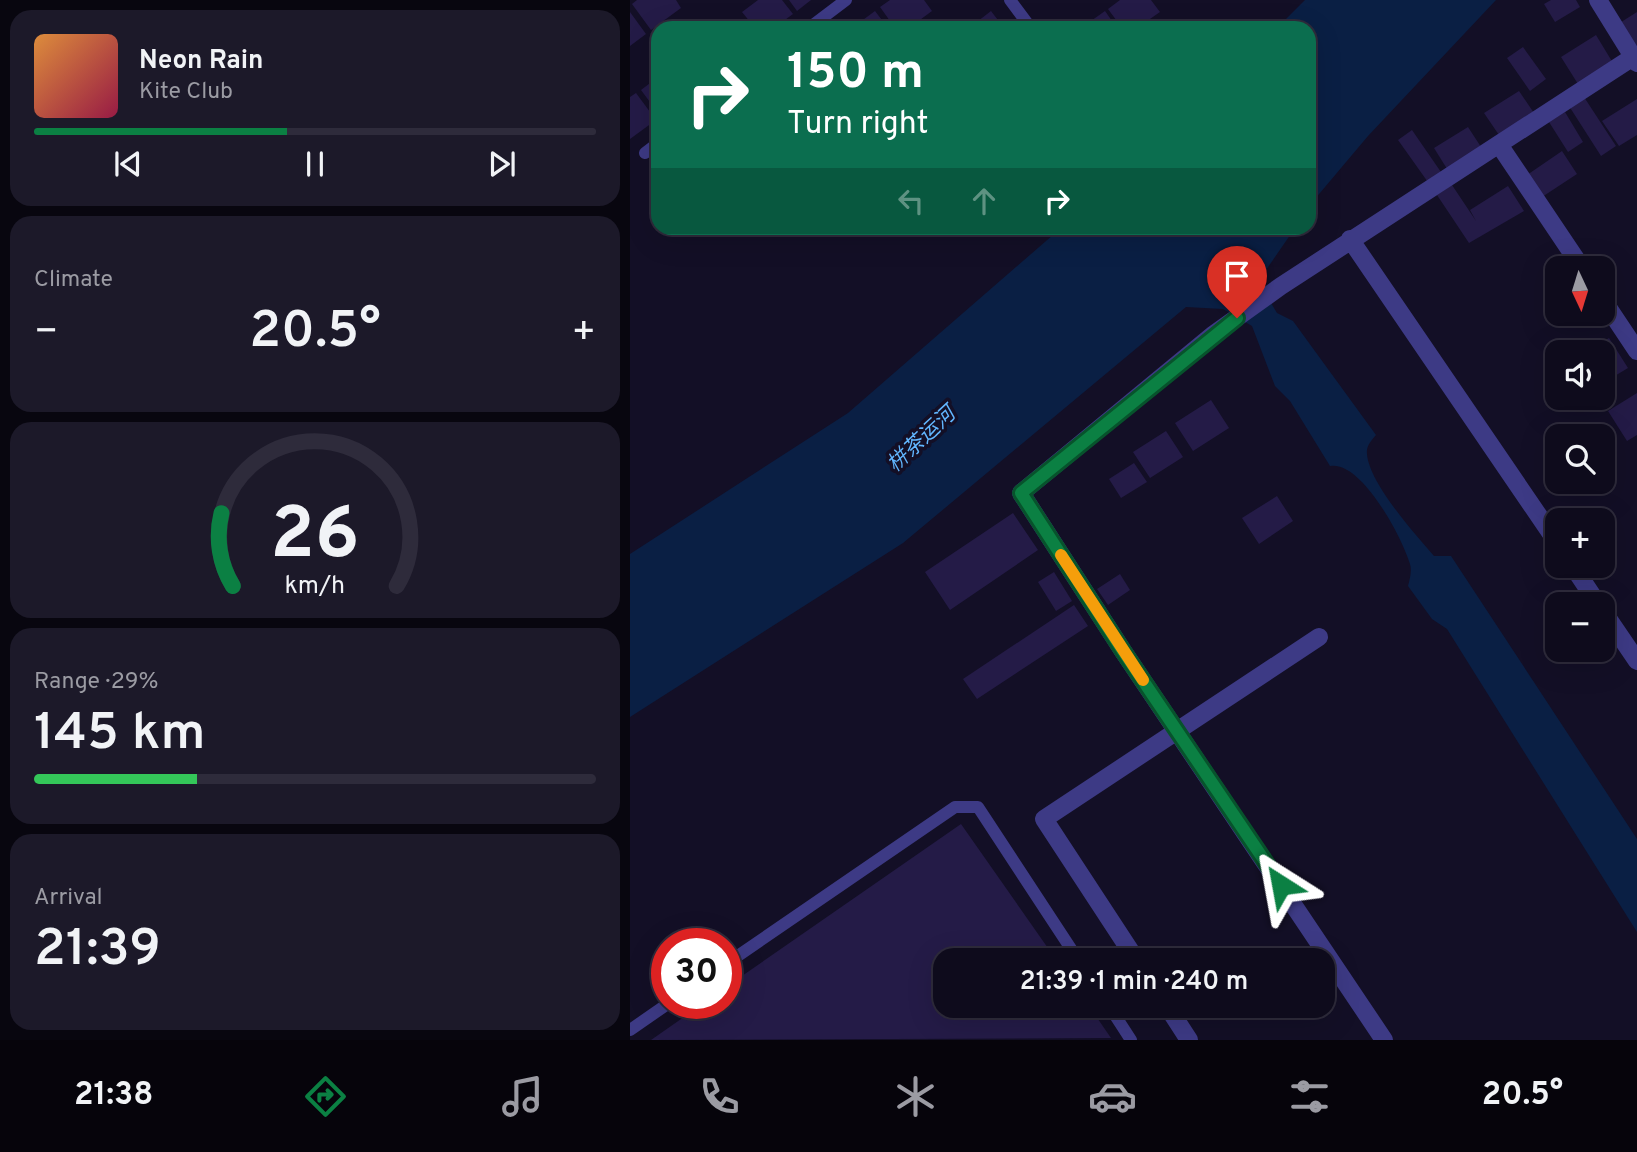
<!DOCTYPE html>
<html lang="en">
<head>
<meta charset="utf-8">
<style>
	:root { --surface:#0e0b1c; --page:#1c1929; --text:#f1f3f6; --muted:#9b9ba3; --line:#2e2b3b; --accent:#0b8043 }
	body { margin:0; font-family:Overpass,"Noto Sans SC",sans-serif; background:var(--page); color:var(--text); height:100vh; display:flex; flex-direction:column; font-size:26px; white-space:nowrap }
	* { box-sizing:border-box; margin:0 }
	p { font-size:23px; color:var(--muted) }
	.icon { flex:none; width:38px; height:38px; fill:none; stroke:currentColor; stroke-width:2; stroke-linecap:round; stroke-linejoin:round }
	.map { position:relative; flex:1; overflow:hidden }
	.panel { display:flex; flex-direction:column; gap:10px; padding:10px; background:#08060f; width:630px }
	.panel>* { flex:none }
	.top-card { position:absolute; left:21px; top:21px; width:665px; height:214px; border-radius:21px; box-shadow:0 7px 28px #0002,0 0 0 2px var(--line); background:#0b6e4f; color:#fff; overflow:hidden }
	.needle { width:46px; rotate:176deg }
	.fabs { position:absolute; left:915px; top:256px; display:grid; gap:14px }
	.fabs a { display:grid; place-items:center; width:70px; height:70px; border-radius:14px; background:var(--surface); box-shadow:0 7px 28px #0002,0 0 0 2px var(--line); font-size:35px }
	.speed { position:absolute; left:21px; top:928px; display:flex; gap:14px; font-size:35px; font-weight:700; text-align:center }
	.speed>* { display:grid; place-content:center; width:91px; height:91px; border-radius:50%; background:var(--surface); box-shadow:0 7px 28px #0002,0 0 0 2px var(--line); line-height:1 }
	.speed .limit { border:10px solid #d22; background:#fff; color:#111 }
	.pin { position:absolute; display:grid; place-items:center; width:60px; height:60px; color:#fff; margin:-72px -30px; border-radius:50% 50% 50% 0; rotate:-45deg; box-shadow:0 0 7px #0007 }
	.pin .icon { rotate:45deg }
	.me { position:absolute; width:77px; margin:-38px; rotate:326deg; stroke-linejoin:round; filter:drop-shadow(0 0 5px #0008) }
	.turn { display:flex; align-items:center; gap:24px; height:147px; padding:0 21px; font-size:32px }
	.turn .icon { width:91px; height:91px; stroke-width:2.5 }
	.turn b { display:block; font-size:49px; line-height:60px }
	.lanes { display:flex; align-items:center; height:66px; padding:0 21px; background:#0003; justify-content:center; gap:35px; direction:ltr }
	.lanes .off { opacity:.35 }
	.big { font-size:52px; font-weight:600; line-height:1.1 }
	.panel .widget { flex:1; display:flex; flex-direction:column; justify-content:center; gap:10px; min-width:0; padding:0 24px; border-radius:21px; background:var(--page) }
	.panel .dial { align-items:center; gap:0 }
	.dial svg { height:182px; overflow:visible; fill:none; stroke:var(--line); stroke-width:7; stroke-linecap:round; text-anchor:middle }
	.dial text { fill:var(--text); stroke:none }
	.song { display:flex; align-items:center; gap:21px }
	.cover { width:84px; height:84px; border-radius:10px; background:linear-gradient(135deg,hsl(30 70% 55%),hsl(340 70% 35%)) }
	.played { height:7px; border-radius:4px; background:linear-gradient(90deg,var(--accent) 45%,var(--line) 45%) }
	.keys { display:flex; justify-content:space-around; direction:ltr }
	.heat { display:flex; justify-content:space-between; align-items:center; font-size:38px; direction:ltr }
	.charge { height:10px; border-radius:5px; background:linear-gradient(90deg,#34c759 29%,var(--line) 0) }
	.trip { position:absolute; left:303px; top:948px; width:402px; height:70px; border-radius:21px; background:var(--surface); box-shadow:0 7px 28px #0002,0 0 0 2px var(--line); font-weight:600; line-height:70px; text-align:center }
	.dock { display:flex; height:112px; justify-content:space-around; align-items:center; background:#06040b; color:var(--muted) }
	.dock .icon { width:49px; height:49px }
	.dock .on { color:var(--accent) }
	.dock b { font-size:32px; color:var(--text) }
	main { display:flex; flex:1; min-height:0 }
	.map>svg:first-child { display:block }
	.water { fill:#0a1f44 }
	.building { fill:#241b47 }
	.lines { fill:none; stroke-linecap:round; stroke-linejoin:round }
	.lane { stroke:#3d3a85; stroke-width:12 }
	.street { stroke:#3d3a85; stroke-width:18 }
	.route-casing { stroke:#07532c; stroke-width:18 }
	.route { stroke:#0b8043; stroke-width:12 }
	.slow { stroke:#f59e0b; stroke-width:12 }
	.labels { text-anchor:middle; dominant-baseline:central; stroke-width:7; stroke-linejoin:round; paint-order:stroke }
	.water-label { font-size:21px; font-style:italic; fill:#62b6ff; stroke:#130f26 }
</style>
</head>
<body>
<main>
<section class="panel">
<div class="widget">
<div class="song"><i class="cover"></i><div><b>Neon Rain</b><p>Kite Club</p></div></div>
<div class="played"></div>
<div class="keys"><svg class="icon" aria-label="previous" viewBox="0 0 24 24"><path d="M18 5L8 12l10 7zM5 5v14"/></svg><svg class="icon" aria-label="pause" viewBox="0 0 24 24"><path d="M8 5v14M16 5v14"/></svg><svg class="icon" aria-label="next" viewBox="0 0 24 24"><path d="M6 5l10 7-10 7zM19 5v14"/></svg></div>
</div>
<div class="widget"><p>Climate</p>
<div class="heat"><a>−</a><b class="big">20.5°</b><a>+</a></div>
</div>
<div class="widget dial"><svg viewBox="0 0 100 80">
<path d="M14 69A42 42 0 1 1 86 69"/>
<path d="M14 69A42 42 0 0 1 9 37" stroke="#0b8043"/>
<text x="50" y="56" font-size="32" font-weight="700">26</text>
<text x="50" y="72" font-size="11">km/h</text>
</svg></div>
<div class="widget"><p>Range · 29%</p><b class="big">145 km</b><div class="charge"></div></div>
<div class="widget"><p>Arrival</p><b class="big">21:39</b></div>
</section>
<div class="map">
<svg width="1007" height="1040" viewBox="0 0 1007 1040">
	<rect width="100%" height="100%" fill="#130f26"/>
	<path class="water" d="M675,0H866L738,136L679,206V28H647Z
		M431,228H665L636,270L632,288L647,313L663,321L746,435C741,441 736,446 737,454C739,483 785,534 804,556H821L1007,839V932L817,629L802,619L778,586C780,578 782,571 780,564C772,537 731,460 700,466L660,401L645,386L622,326L593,309L556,307L273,543L0,717V554L218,413Z"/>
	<path class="building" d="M7,0H46L51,8L21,30L2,4Z
		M128,0H152L163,14L144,28H125L112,12Z
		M159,0H181L167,11Z
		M260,0H294L302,11L279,28H265L250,7Z
		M490,0H521L530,12L507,28H492L478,9Z
		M921,0H946L950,7L925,22L914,4Z
		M245,11L258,28H222Z
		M361,11L374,28H339Z
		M475,11L487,28H451Z
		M0,12L16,34L0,46Z
		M1007,12V46L988,24Z
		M966,35L983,63L948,84L931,57Z
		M893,47L916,79L900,91L877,58Z
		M28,77V113L11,90Z
		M889,91L906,116L871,138L854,113Z
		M6,93L26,120L0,139V97Z
		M954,97L986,146L971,156L939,106Z
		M1007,99V135L989,146L972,121Z
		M935,112L953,142L938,152L919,122Z
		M838,127L853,150L819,172L804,148Z
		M782,130L813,175L800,185L768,140Z
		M932,151L947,174L912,197L897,175Z
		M822,185L846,221L840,210L878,186L894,211L839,243L807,195Z
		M979,338L998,368L973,383V352H956Z
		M1007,393V435L997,441L978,411Z
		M581,400L599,428L563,451L545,423Z
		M536,431L553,457L520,478L503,452Z
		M504,463L517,482L491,498L479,479Z
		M647,496L663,521L629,544L612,518Z
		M383,513L408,550L320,610L295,572Z
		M424,572L442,601L426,611L408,582Z
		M490,574L500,590L478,605L467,589Z
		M444,605L458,626L347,699L333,679Z
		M331,824L427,961H315V1006H459L481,1038L21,1040L74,1003H96V987Z"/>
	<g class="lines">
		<path class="lane" d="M380,0L401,28
			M179,28L216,0
			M15,153L28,143
			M96,964L325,807H348L449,961
			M479,1006L501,1040
			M0,1030L39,1003"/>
		<path class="street" d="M968,0L1007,63
			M870,146L952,268
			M720,239L928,544
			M973,300L1007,351
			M942,565L968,604
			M973,611L1007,661
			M507,961L414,819L689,637
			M537,1006L559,1040
			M754,1040L493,651L391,493L584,334L651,286L1003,57"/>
	</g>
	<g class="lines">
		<defs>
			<path id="route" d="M607,318L391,493L493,651L651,885"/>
		</defs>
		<use href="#route" class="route-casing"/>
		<use href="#route" class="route"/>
		<path class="slow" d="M431,555L513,680"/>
	</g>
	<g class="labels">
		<g class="water-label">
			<text transform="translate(292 440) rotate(-43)">栟茶运河</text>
		</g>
	</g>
</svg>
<div class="fabs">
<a><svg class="needle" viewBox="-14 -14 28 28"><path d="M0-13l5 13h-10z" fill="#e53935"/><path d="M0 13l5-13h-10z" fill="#9b9ba3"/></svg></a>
<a><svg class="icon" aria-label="sound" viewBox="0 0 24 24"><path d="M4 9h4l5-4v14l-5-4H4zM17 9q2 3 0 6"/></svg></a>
<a><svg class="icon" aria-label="search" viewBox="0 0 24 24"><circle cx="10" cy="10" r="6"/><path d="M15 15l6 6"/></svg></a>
<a>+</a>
<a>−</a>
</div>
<div class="speed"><div class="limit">30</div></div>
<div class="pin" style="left:607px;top:318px;background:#d93025"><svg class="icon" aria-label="arrive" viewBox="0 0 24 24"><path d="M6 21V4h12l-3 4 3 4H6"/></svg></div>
<svg class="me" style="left:651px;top:885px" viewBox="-20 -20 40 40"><path d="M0-17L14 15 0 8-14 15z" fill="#0b8043" stroke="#fff" stroke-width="4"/></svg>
<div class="trip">21:39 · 1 min · 240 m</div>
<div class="top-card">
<div class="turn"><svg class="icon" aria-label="right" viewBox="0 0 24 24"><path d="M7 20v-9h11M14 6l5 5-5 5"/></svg><div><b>150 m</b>Turn right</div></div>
<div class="lanes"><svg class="icon off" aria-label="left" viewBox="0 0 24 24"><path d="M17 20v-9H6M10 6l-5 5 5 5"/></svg><svg class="icon off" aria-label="ahead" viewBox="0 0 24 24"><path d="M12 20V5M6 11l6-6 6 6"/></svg><svg class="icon" aria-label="right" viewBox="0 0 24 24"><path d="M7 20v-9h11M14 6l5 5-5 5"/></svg></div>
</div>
</div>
</main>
<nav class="dock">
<b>21:38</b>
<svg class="icon on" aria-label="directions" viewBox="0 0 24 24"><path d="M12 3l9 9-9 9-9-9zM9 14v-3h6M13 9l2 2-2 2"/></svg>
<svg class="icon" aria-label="music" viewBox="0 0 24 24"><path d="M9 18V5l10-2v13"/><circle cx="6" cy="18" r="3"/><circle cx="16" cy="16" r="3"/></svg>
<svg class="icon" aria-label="phone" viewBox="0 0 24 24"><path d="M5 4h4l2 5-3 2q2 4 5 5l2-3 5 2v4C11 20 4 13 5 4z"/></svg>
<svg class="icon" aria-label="climate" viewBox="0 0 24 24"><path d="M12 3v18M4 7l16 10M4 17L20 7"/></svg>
<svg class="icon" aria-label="car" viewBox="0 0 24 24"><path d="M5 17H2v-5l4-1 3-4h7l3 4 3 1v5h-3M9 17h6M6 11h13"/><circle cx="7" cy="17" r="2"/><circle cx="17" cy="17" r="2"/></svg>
<svg class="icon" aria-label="filters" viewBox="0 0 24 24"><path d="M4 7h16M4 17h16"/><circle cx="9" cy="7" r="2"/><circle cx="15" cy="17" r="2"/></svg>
<b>20.5°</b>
</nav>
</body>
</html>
